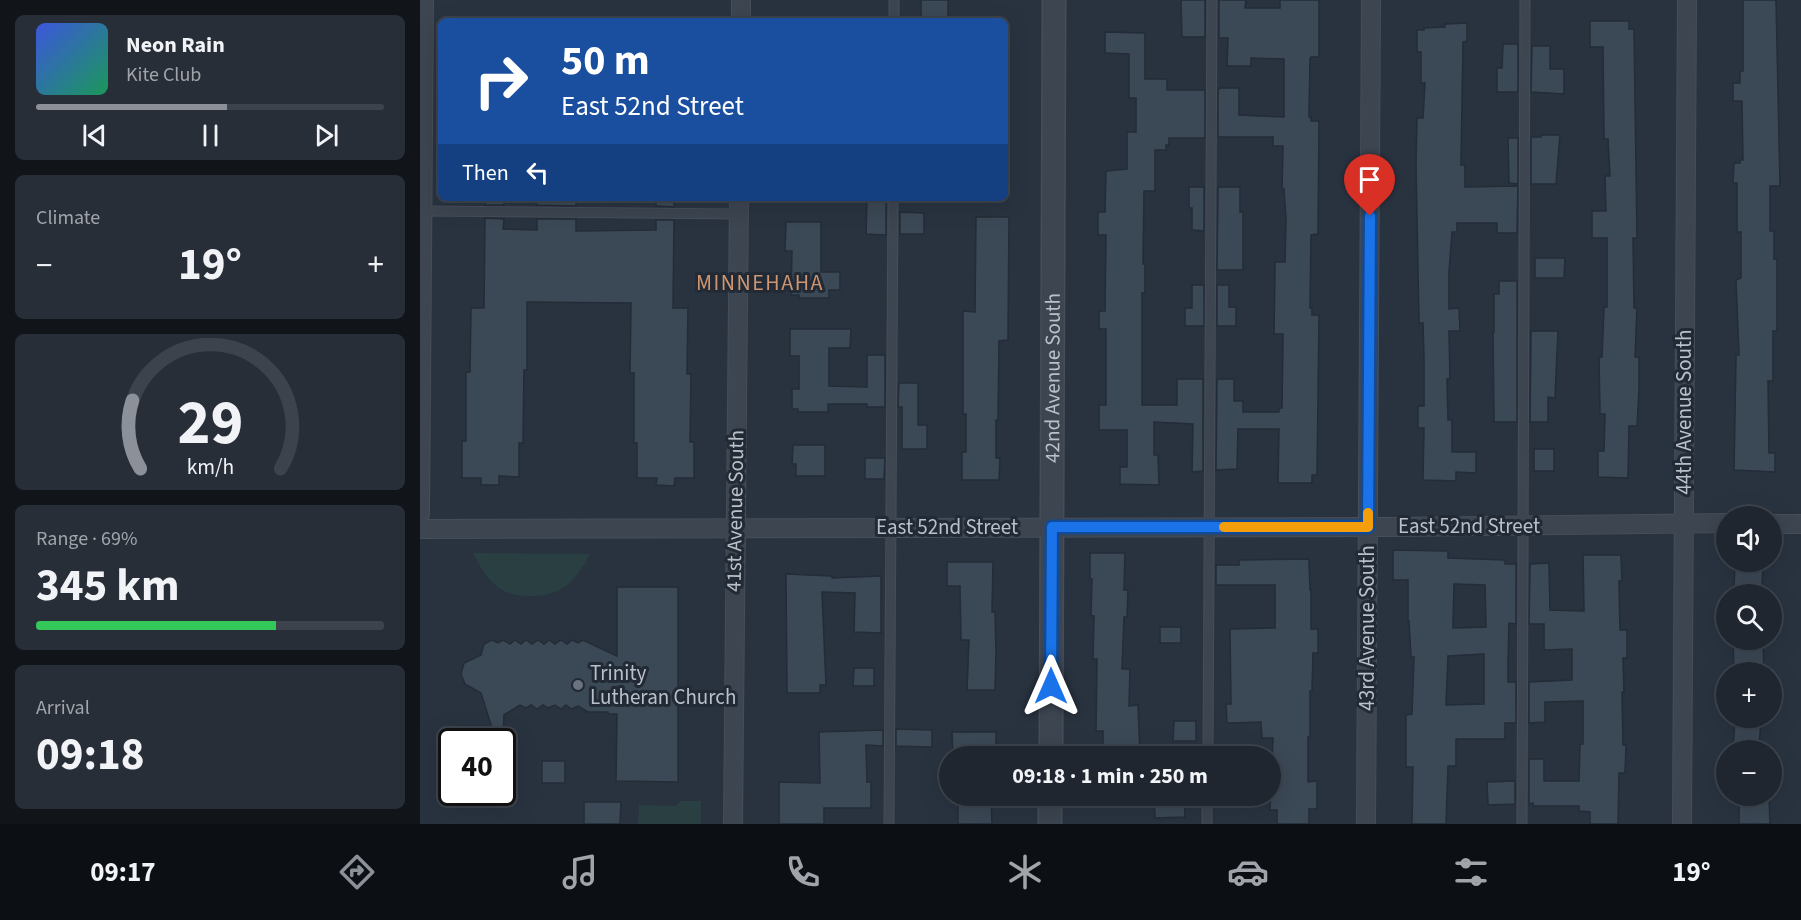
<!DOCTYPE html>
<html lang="en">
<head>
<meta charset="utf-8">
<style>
	:root { --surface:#1f2630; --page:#272e38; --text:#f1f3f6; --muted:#a1a5ab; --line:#3c434c; --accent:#8c9099 }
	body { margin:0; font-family:"Source Sans 3",sans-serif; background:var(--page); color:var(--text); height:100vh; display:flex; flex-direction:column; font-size:22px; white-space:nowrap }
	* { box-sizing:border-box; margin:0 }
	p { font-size:20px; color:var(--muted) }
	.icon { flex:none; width:33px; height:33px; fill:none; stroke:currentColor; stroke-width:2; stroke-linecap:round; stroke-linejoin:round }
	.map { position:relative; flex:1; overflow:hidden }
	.panel { display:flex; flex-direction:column; gap:15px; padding:15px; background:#11151a; width:420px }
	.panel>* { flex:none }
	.guide { position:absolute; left:18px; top:18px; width:570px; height:183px; border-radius:9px; box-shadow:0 6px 24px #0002,0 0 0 2px var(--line); background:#1a4fa0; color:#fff; overflow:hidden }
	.fabs { position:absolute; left:1296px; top:506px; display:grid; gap:12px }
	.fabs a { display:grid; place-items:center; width:66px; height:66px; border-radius:50%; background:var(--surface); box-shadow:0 6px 24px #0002,0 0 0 2px var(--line); font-size:30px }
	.speed { position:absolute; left:18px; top:728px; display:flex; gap:12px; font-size:30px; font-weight:700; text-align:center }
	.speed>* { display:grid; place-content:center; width:78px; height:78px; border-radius:50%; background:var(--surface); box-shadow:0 6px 24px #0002,0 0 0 2px var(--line); line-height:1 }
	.speed .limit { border:3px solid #111; border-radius:9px; background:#fff; color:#111 }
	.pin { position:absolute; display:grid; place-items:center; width:51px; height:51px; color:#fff; margin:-62px -26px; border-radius:50% 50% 50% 0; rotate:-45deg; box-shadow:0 0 6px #0007 }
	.pin .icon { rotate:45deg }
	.me { position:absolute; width:66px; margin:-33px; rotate:0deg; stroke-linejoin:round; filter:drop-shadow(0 0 4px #0008) }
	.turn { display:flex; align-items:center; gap:21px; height:126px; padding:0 24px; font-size:27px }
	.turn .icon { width:78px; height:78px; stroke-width:2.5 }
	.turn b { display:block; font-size:42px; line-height:51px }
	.then { display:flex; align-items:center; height:57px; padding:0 24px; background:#0003; gap:12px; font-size:22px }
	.big { font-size:45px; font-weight:700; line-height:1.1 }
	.panel .widget { flex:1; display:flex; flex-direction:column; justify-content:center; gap:9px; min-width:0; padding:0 21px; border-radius:9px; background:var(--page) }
	.panel .dial { align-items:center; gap:0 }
	.dial svg { height:156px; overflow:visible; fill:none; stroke:var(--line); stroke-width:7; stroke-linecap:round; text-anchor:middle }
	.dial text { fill:var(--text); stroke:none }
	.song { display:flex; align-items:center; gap:18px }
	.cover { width:72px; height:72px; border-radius:9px; background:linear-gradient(135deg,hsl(230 70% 55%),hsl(150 70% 35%)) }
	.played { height:6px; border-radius:3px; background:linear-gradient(90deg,var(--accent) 55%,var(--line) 55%) }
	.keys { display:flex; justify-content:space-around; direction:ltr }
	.heat { display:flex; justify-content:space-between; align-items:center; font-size:33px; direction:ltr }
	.charge { height:9px; border-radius:4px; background:linear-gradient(90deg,#34c759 69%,var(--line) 0) }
	.trip { position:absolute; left:519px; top:746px; width:342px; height:60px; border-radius:30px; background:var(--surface); box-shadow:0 6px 24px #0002,0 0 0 2px var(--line); font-weight:700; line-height:60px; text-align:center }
	.dock { display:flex; height:96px; justify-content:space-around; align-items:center; background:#0c0f13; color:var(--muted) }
	.dock .icon { width:42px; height:42px }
	.dock .current { color:var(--accent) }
	.dock b { font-size:27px; color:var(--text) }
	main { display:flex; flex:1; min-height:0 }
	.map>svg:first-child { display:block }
	.green { fill:#2a3f41 }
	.building { fill:#3b4855; stroke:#232c37; stroke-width:1.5; fill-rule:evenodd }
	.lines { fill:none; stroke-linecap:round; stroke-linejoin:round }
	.service-casing { stroke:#464e59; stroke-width:11 }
	.minor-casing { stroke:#464e59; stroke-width:20 }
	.tertiary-casing { stroke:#464e59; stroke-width:25 }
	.service { stroke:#3c4550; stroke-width:9 }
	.minor { stroke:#3c4550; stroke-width:18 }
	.tertiary { stroke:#3c4550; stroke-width:22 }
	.route-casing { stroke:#114b97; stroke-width:15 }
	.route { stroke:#1a73e8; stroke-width:10 }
	.slow { stroke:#f59e0b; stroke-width:10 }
	.worship-dot { fill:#6b7280; stroke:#212a35; stroke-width:2 }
	.labels { text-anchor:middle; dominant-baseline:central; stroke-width:6; stroke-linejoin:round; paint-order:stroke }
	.street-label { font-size:21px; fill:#b9c0ca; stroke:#212a35 }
	.poi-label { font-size:21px; fill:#b9c0ca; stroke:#212a35; text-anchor:start }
	.neighbourhood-label { font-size:22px; letter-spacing:1.5px; fill:#cd9571; stroke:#212a35 }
</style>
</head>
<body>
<main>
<section class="panel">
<div class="widget">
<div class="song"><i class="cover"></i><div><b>Neon Rain</b><p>Kite Club</p></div></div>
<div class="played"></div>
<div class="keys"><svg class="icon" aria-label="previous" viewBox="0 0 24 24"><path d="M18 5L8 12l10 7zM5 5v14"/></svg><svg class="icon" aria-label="pause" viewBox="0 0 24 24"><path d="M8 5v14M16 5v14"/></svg><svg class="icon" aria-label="next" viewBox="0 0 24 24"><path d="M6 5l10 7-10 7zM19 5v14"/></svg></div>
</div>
<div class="widget"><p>Climate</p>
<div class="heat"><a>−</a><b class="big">19°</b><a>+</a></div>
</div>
<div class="widget dial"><svg viewBox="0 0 100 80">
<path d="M14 69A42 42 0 1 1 86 69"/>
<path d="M14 69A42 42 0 0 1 10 34" stroke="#8c9099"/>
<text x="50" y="56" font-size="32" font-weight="700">29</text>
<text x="50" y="72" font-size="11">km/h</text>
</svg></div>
<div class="widget"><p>Range · 69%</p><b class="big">345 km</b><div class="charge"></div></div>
<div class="widget"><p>Arrival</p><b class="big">09:18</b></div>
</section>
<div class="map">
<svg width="1381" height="824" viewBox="0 0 1381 824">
	<rect width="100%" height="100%" fill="#293340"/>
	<path class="green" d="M53,553L170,554C154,584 140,598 104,596C93,595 82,592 74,584C64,575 59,564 53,553Z
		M261,801H281V824H218L219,805L255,806Z"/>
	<path class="building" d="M501,0H528V21H501Z
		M761,0H785V37H762Z
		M799,0H826L825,8H860V0H899V57H891L890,59L889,117H891V121H899L898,234L891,235L890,308H892V315H899L897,475H892V483H858L859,429H818L817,469L796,470L797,379H814V401H823V412H859V408H862L863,334H854L855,262H865L866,220L864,189H862L863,146H853V137H798V90L800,88H819V115L864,117V59L831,58V66H807L808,38H799Z
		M1323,0H1356L1360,186H1350V231H1354V259H1357V331H1353V381H1348L1349,453H1355V472L1314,470L1316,355H1319L1316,280L1321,278V232H1317V183H1313L1314,163H1320V160H1323L1322,101H1313V83H1320V71H1323Z
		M1170,21H1209V29H1214L1217,238H1213L1214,308H1217L1215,357H1219V390L1217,426H1209L1208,478L1178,477V451H1184L1185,414H1180L1179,357H1182L1184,307H1187V238H1172V211H1186L1185,176H1190L1188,139H1184L1183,47H1170Z
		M1047,23V41L1043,42L1041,165H1045V187L1098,186L1097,233H1077V223H1037V232H1032L1029,272V309L1039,308L1040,331H1029L1030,379H1027L1028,420H1032V452H1056V473L1036,472V481L1003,480L1004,428H998V406H1004V357L1003,323H999L996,165L997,118H1003L1005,83H1001V52H997V30H1004V28L1025,27V24Z
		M685,32L725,33V79H747V90H785V138H749V145H746V150H735V191H724L723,264H725V293H722V405H757V379H783V471L772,472L773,424L734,422V455H738L739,485L700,484V467H707V430H679V405H686V329H679V311H685L686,235H678V212H685L686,171L707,169V132H716V98H709V54L685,53Z
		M1083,44H1098V92H1077V68H1082Z
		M1112,46H1130V69H1144V94L1111,92Z
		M1121,135H1140L1136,184H1111V137H1121Z
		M1088,138H1098V184L1089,183Z
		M769,187H784V231L772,230V208H769Z
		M798,187H820V212H823V270H797Z
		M65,198H84V205H65Z
		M117,198H156V206L117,205Z
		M236,198H254V207L236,206Z
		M447,198H466V235L446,234Z
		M480,212L504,213V234H480Z
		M556,217H589L588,340L579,341L578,420H576V458H580L579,480H542V452H546V414H543V311L555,312Z
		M65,218L84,219L83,229L117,230V219H156V231L236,230V220H254L253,308H268L267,374H271L270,442H274V478H255L254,486L236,485L237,478H217V443H214V373H210L211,303L107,302V370H104L103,443H99V477L79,476V485H61V478H42V441H46V372H50L51,308H64Z
		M366,222H401V272H420V290H409V298H379V295H371L372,251H365Z
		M1115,258H1145L1144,278H1115Z
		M1079,281H1097V422H1074L1073,332H1074V294H1079Z
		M772,285H784V326H765V308H772Z
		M797,285H809V307H816V326H797Z
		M370,329H431L430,348H409V386L447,387V355H465V407H447V404H408V412H378V409H372V389H379V356H370Z
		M1111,331H1138L1135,398L1128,397V422H1110Z
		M479,383H498V425H507V449H482V407H478Z
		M373,445H405V476H376V464H372Z
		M1114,449H1134V471H1114Z
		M445,458H465L464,479H445Z
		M973,550L1028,551V558L1085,560V564H1096V624L1089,623L1088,664V682H1096V723H1085V739H1036V766H1028L1026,824H992L993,767H986V715L992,714L994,657H991L989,621H988V580H973ZM1034,584L1065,585L1066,627L1033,628ZM1064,654V704L1026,705L1028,656Z
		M670,553H705L704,590H708L707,617H704L702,669H710L709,706L718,705L720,756H683V731H676L677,659H673L674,616H671L672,579H670Z
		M1163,555H1201L1202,581H1199L1200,630H1207V658H1203L1204,692H1202L1203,745H1206L1205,773H1199L1198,824H1170V812L1159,811V806H1113V803L1109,804V759H1124V781H1159L1160,744H1163V701L1125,702V722L1109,723V682L1152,680V649L1124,650V624H1109L1110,564L1129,563L1130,610L1164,611Z
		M889,559L890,590H891V629H898V653H893L892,691H890V737H888V782L897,781V809H889V824H857V810H850L853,738H842L841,722L807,723L806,704H811L810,629L855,628V585H796V565H819V560Z
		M527,562H573L572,612H575L576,651L575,690H547L549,640H541L540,586H527Z
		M1315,564L1343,565L1342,586H1314Z
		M366,574L412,576V578L461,576V633L434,632L435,593L402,592L406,685H400V693H367Z
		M197,587H258V782L196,781L197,714H188V712H168L158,706L151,709L146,705L141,709L135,705L128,708L123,705L117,709L111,705L106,708L100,705L84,715L82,753V741H76L61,693L45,684L41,674L44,663L61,655L64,644L72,640L78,643L83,640L90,644L95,640L101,644L106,640L112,644L118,640L124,644L129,640L135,644L141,640L147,644L152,640L158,643L163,640L197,656Z
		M740,627H761V643H740Z
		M1313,639H1343L1344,672H1314Z
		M434,668H454V686H433Z
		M1315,717H1341L1339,750H1313Z
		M754,721H776V741H753Z
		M476,729L512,730V747L476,746Z
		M463,730V746L446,745L447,782H451V808H404V824H359V782L400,783L399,732Z
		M532,732H576V756H533Z
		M122,761H145V783H122Z
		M1095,781V804L1068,805L1067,782Z
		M538,795H571L572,824H538Z
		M734,795H764L765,817L735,818Z
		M1319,795H1349L1350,824H1319Z
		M164,802H201L200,824H164Z"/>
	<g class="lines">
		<defs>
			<path id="service" d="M474,21V0
				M2,211L319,214
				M788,756L792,0
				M469,824L473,198
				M787,824V795
				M1102,824L1105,0"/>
			<path id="minor" d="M321,0V21
				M0,514L4,0
				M1352,524H1381
				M0,529L970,527L1306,523
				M313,824L319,198
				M946,824L951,0
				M1262,824L1267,0"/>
			<g id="tertiary">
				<path id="s1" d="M631,756L634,0"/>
				<path d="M630,824V795"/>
			</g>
		</defs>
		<use href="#service" class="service-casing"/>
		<use href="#minor" class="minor-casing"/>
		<use href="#tertiary" class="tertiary-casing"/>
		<use href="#service" class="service"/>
		<use href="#minor" class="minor"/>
		<use href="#tertiary" class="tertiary"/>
	</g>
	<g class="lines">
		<defs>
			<path id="route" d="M631,686L632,527H948L950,216"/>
		</defs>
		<use href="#route" class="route-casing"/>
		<use href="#route" class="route"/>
		<path class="slow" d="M804,527H948V513"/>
	</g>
	<circle class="worship-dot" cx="158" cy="685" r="6"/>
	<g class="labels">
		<g class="street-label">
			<text stroke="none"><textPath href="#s1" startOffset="378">42nd Avenue South</textPath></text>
			<text transform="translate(1264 412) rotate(-90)">44th Avenue South</text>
			<text transform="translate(315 511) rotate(-89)">41st Avenue South</text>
			<text x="1049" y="526">East 52nd Street</text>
			<text x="527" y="527">East 52nd Street</text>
			<text transform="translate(947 628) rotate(-90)">43rd Avenue South</text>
		</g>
		<g class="poi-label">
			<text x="170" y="673">Trinity<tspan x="170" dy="24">Lutheran Church</tspan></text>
		</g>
		<g class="neighbourhood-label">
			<text x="340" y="283">MINNEHAHA</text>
		</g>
	</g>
</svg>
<div class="fabs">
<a><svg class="icon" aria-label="sound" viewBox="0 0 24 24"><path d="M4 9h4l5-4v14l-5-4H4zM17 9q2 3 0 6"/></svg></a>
<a><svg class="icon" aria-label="search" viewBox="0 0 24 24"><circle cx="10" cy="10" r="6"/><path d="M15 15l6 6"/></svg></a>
<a>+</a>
<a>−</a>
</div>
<div class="speed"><div class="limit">40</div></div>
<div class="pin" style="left:950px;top:216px;background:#d93025"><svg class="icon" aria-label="arrive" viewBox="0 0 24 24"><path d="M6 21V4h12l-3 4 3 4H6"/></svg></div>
<svg class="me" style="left:631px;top:686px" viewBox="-20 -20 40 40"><path d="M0-17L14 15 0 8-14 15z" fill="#1a73e8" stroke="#fff" stroke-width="4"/></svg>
<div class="trip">09:18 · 1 min · 250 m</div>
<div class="guide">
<div class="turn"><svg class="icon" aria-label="right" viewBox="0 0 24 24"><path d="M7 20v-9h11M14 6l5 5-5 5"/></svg><div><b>50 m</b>East 52nd Street</div></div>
<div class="then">Then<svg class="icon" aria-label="left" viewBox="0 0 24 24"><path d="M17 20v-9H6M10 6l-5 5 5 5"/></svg></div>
</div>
</div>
</main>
<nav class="dock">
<b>09:17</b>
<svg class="icon current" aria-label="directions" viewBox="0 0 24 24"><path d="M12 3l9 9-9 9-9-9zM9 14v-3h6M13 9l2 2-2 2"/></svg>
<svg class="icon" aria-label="music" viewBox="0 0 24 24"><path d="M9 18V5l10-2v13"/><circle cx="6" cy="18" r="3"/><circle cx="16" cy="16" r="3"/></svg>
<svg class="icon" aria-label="phone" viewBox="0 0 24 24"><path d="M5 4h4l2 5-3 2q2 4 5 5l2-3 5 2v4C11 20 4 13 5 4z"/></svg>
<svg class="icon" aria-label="climate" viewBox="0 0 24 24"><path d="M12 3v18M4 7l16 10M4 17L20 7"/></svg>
<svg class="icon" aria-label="car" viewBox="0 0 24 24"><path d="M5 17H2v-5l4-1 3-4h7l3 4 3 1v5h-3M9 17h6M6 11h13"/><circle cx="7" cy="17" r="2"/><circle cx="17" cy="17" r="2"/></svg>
<svg class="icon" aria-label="filters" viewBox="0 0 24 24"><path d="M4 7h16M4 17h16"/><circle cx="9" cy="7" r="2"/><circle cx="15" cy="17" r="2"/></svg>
<b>19°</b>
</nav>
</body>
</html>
